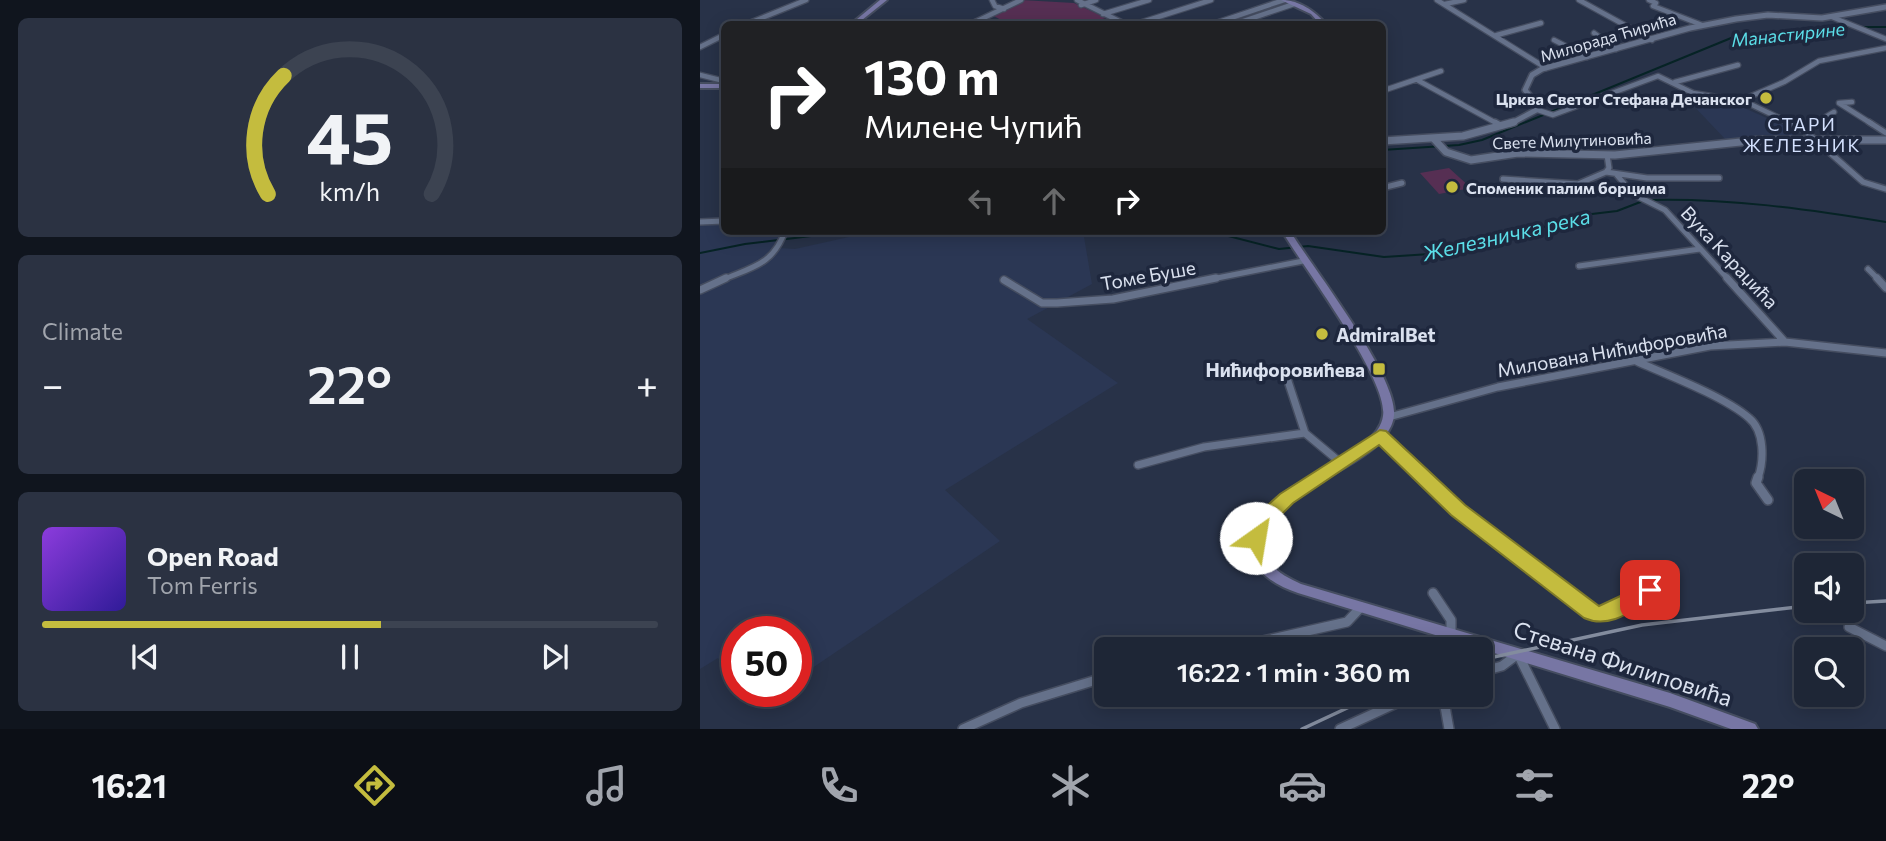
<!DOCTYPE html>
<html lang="en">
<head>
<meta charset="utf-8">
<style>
	:root { --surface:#1e2636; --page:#2b3242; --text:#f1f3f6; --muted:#a1a5ad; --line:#3c4351; --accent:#c4bc3e }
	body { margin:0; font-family:Commissioner,sans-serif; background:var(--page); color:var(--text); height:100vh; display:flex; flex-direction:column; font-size:26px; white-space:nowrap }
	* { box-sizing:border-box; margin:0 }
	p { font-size:23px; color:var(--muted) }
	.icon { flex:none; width:38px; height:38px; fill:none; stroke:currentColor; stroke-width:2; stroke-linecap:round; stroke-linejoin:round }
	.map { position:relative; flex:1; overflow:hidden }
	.details { display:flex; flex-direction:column; gap:18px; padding:18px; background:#10151e; width:700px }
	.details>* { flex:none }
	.hud { position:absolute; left:21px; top:21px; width:665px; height:214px; border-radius:10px; box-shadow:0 4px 18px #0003,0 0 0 2px var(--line); background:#202124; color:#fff; overflow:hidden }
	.needle { width:46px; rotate:317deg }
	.tools { position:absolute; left:1094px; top:469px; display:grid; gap:14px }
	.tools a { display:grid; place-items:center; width:70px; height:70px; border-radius:10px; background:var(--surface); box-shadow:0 4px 18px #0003,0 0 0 2px var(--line); font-size:35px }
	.speed { position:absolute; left:21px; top:616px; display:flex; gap:14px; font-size:35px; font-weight:700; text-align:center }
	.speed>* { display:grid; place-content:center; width:91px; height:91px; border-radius:50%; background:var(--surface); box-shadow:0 4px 18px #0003,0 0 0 2px var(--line); line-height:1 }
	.speed .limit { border:10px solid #d22; background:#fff; color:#111 }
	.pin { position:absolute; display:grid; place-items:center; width:60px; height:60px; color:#fff; margin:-30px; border-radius:14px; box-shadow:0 4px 10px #0006 }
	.me { position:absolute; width:77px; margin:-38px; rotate:32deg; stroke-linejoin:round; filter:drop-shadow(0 0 5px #0008) }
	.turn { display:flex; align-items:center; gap:24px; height:147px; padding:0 28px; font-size:32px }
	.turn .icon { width:91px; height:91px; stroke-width:2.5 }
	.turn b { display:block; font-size:49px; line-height:60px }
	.lanes { display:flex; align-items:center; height:66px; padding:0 28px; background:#0003; justify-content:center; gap:35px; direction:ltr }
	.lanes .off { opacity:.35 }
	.big { font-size:52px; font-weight:600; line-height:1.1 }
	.details .widget { flex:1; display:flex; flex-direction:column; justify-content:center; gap:10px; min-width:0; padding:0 24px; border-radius:10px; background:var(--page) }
	.details .dial { align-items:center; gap:0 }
	.dial svg { height:182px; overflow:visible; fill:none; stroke:var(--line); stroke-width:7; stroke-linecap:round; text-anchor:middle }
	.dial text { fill:var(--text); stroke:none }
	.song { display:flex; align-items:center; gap:21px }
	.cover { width:84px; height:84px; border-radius:10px; background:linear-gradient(135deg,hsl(270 70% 55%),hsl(250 70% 35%)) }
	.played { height:7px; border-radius:4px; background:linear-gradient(90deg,var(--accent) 55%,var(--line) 55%) }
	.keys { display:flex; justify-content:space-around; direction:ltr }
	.heat { display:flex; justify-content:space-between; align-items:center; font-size:38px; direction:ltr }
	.trip { position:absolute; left:394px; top:637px; width:399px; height:70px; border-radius:10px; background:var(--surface); box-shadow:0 4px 18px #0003,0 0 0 2px var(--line); font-weight:600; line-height:70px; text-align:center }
	.menu { display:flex; height:112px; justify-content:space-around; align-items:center; background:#0c0f16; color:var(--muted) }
	.menu .icon { width:49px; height:49px }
	.menu .selected { color:var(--accent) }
	.menu b { font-size:32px; color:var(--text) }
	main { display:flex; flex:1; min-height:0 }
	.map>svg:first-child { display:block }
	.built { fill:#2b3754 }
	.green { fill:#562f53 }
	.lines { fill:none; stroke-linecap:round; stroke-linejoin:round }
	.stream { stroke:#062325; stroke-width:2 }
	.minor-far3-casing { stroke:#454d60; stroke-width:7 }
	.minor-far2-casing { stroke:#454d60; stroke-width:8 }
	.minor-far1-casing { stroke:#454d60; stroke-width:10 }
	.minor-casing { stroke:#454d60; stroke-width:12 }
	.tertiary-far1-casing { stroke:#454d60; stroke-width:8 }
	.tertiary-casing { stroke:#454d60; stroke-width:10 }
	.secondary-casing { stroke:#454d60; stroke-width:4 }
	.minor-far3 { stroke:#65718a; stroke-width:4.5 }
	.minor-far2 { stroke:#65718a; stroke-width:5 }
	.minor-far1 { stroke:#65718a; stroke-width:7 }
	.minor { stroke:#65718a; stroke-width:9 }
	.tertiary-far1 { stroke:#65718a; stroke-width:5 }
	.tertiary { stroke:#65718a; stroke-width:7 }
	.secondary { fill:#7776a4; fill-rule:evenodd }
	.rail { stroke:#838c9e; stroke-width:3.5 }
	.route { fill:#c4bc3e; stroke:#7f7a28; stroke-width:2 }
	.poi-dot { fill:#c4bc3e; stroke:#1e273d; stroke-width:2.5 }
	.labels { text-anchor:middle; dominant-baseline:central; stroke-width:7; stroke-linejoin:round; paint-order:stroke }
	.far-street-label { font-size:16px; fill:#dae1ef; stroke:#1e273d }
	.far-poi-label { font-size:16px; font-weight:bold; fill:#dae1ef; stroke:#1e273d; text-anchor:end }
	.far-water-label { font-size:18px; font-style:italic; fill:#5bdee8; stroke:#1e273d }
	.far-neighbourhood-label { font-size:18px; letter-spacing:2px; fill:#d3e0fd; stroke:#1e273d }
	.street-label { font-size:19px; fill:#dae1ef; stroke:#1e273d }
	.poi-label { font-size:19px; font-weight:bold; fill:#dae1ef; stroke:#1e273d; text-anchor:start }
	.water-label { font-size:21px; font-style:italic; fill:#5bdee8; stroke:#1e273d }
	.near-street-label { font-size:23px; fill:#dae1ef; stroke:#1e273d }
</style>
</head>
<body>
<main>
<section class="details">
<div class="widget dial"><svg viewBox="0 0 100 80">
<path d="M14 69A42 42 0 1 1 86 69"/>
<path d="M14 69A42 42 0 0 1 21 17" stroke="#c4bc3e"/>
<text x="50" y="56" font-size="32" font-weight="700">45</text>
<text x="50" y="72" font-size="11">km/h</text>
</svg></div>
<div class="widget"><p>Climate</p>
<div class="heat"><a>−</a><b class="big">22°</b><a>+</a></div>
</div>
<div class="widget">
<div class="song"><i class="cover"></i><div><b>Open Road</b><p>Tom Ferris</p></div></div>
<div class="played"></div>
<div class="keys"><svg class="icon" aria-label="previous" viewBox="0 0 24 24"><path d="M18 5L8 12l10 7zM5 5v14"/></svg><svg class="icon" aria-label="pause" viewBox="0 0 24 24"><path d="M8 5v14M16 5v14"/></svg><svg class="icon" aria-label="next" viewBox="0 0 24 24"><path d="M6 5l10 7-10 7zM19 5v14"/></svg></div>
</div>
</section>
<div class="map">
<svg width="1186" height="729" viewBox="0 0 1186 729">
	<rect width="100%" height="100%" fill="#283248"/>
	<path class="built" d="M1000,98L1031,102L1098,132L1088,137L1026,140L989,101Z
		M24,221V231H85L80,248L95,249L176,231H383L392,284L327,319L418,383L245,490L300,541L96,679V632H37V684L18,658L0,669V222Z"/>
	<path class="green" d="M321,0L374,3L406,18C377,27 311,31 293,15Z
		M749,168L771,188L739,194L720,173Z"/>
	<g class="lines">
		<path class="stream" d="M1158,27H1186
			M682,150L759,145L782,140L1036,36L1085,35L1151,26
			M949,200C1028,198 1108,209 1186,222
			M509,231L579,249L608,246L684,257L730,254L830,232L875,216L917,211L943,201
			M0,253L45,244L152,231"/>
		<defs>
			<path id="minor-far3" d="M292,0L295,6L304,9
				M377,0L425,24
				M737,0L846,68
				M879,0L952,40
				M949,0L956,3L953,6L1002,25
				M745,4L764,0
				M381,5L396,0
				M403,14L449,0
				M1132,17L1186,39
				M47,24L106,0
				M271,24L321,0
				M436,24L511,0
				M513,24L584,0
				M535,24L594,4
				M894,33L916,49
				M797,35L841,23
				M854,40L887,57
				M0,47L24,35
				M0,75L24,81
				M719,81L798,124
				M975,82L1038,65
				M682,91L741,71
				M1046,102L1049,97L1084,82L1119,61L1186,48
				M1152,102L1139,103L1172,124
				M838,110L853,115L958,76L993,93L1046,102L1092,124
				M1114,124L1134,112"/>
			<path id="minor-far2" d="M795,122L802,126
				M1088,122L1104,130L1163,182L1186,189
				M1169,122L1186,133
				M1104,130L1117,122
				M906,172L909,168L907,155
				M916,174L933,194L965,210L1029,280
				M803,179L878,184L906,172L947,178H1019
				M682,188L702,183
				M0,222L24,221
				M879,266L1000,249
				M1168,269L1179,280
				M22,280C52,267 73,265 85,231
				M507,280L603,261"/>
			<path id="minor-far1" d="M1027,278L1085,342
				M1177,278L1186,288
				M304,280L342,303H357L413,299L516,278
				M0,290L26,278
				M938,362C968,375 1025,397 1049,418C1065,431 1064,461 1058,478
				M584,369L605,433L641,463
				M689,417L798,387L1010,346L1085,342L1186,353
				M680,436L725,478
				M438,465L504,447L605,433"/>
			<path id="minor" d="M723,477L758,510L891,612L914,611L950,590
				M1058,477L1056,483L1068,500
				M733,593L751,620V633
				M1149,627L1186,646
				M528,649L647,622L661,607
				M780,672L802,666L818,654L855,729
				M743,695L749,729
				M263,729L321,703L406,677
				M640,729L714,695"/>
			<path id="tertiary-far1" d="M810,124L840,108L825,90L832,75L842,69L990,28L1036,19L1068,15L1122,18L1186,7"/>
			<path id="tertiary" d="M735,140L746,152L771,160L818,153L915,155L1060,140H1186
				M682,141L763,136L814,122"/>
			<path id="secondary" d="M180,0H187L157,24H151Z
				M581,0C599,0 615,11 626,24H620L611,14Z
				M0,84H24V88H0Z
				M582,231H590C613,268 698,377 694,415C693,430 679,445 667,453C635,478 573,496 564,539C559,563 583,576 601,584L970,693L1055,724L1058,729H1031L970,707L598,593C580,587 561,577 553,559C549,549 550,542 552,533C565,479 676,462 683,416C689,380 603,267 582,231Z"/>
		</defs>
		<use href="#minor-far3" class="minor-far3-casing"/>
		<use href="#minor-far2" class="minor-far2-casing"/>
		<use href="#minor-far1" class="minor-far1-casing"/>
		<use href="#minor" class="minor-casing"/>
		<use href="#tertiary-far1" class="tertiary-far1-casing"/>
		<use href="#tertiary" class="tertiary-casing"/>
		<use href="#secondary" class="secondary-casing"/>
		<use href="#minor-far3" class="minor-far3"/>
		<use href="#minor-far2" class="minor-far2"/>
		<use href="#minor-far1" class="minor-far1"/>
		<use href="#minor" class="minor"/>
		<use href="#tertiary-far1" class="tertiary-far1"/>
		<use href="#tertiary" class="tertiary"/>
		<use href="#secondary" class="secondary"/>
		<path class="rail" d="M1152,603L1186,601
			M780,660L942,625L1106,606
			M602,729L675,695"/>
	</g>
	<path class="route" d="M680,430L686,431L765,505L899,606L950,582L957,585L960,590L957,596C934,609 911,630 884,618L751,515L679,445L593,503L573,523L563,543H549L546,538L559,513L580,494Z"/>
	<g class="poi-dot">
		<circle cx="1066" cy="98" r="7"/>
		<circle cx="752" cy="187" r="7"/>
		<circle cx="622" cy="334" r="7"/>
		<rect x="672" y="362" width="14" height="14" rx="3.5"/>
	</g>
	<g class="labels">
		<g class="far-street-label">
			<text transform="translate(908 37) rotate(-16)">Милорада Ћирића</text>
			<text transform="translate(872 140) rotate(-2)">Свете Милутиновића</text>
		</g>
		<g class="far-poi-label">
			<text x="1052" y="98">Црква Светог Стефана Дечанског</text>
			<text x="766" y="187" text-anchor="start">Споменик палим борцима</text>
		</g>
		<g class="far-water-label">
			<text transform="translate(1088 34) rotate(-6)">Манастирине</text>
		</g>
		<g class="far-neighbourhood-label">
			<text x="1102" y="124">СТАРИ<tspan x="1102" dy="21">ЖЕЛЕЗНИК</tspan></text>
		</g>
		<g class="street-label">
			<text transform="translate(1030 257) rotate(47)">Вука Караџића</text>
			<text transform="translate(448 275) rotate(-10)">Томе Буше</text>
			<text transform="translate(912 350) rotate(-10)">Милована Нићифоровића</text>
		</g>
		<g class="poi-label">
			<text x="636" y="334">AdmiralBet</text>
			<text x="665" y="369" text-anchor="end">Нићифоровићева</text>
		</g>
		<g class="water-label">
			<text transform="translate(806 234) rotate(-13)">Железничка река</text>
		</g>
		<g class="near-street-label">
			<text transform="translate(923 663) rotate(18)">Стевана Филиповића</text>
		</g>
	</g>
</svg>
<div class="tools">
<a><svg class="needle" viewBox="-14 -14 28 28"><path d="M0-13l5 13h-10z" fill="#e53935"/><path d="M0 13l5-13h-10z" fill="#a1a5ad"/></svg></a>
<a><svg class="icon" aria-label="sound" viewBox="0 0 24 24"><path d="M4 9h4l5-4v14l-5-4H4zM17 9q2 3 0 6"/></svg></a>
<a><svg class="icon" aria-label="search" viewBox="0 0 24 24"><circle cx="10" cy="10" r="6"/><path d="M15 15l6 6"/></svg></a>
</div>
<div class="speed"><div class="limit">50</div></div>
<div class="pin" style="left:950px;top:590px;background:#d93025"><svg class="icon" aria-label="arrive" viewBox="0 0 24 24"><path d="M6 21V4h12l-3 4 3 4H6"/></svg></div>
<svg class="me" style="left:556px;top:538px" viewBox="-20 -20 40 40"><circle r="19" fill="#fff"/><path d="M0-13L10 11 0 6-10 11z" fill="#c4bc3e"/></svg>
<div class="trip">16:22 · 1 min · 360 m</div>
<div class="hud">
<div class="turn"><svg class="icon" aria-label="right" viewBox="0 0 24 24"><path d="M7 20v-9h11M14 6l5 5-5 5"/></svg><div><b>130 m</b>Милене Чупић</div></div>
<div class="lanes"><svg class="icon off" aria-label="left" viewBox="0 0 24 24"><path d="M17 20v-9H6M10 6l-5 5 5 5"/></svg><svg class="icon off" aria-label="ahead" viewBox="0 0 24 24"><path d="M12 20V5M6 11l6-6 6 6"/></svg><svg class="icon" aria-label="right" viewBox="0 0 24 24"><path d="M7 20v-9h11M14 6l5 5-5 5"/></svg></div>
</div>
</div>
</main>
<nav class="menu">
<b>16:21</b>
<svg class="icon selected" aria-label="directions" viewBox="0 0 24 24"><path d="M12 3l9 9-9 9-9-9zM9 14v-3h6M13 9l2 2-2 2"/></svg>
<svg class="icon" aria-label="music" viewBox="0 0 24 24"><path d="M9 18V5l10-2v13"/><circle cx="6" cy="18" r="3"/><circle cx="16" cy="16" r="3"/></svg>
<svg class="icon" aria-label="phone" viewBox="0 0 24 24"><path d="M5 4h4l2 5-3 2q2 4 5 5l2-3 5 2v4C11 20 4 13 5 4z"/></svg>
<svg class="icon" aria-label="climate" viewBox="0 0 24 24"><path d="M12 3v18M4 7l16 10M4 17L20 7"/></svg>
<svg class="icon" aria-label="car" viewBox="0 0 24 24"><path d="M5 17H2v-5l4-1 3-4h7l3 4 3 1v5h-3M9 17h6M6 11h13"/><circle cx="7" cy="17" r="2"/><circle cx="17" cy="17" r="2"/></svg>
<svg class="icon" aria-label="filters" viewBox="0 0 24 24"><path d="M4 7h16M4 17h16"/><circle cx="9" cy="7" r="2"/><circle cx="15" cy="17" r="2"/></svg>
<b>22°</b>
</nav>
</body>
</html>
